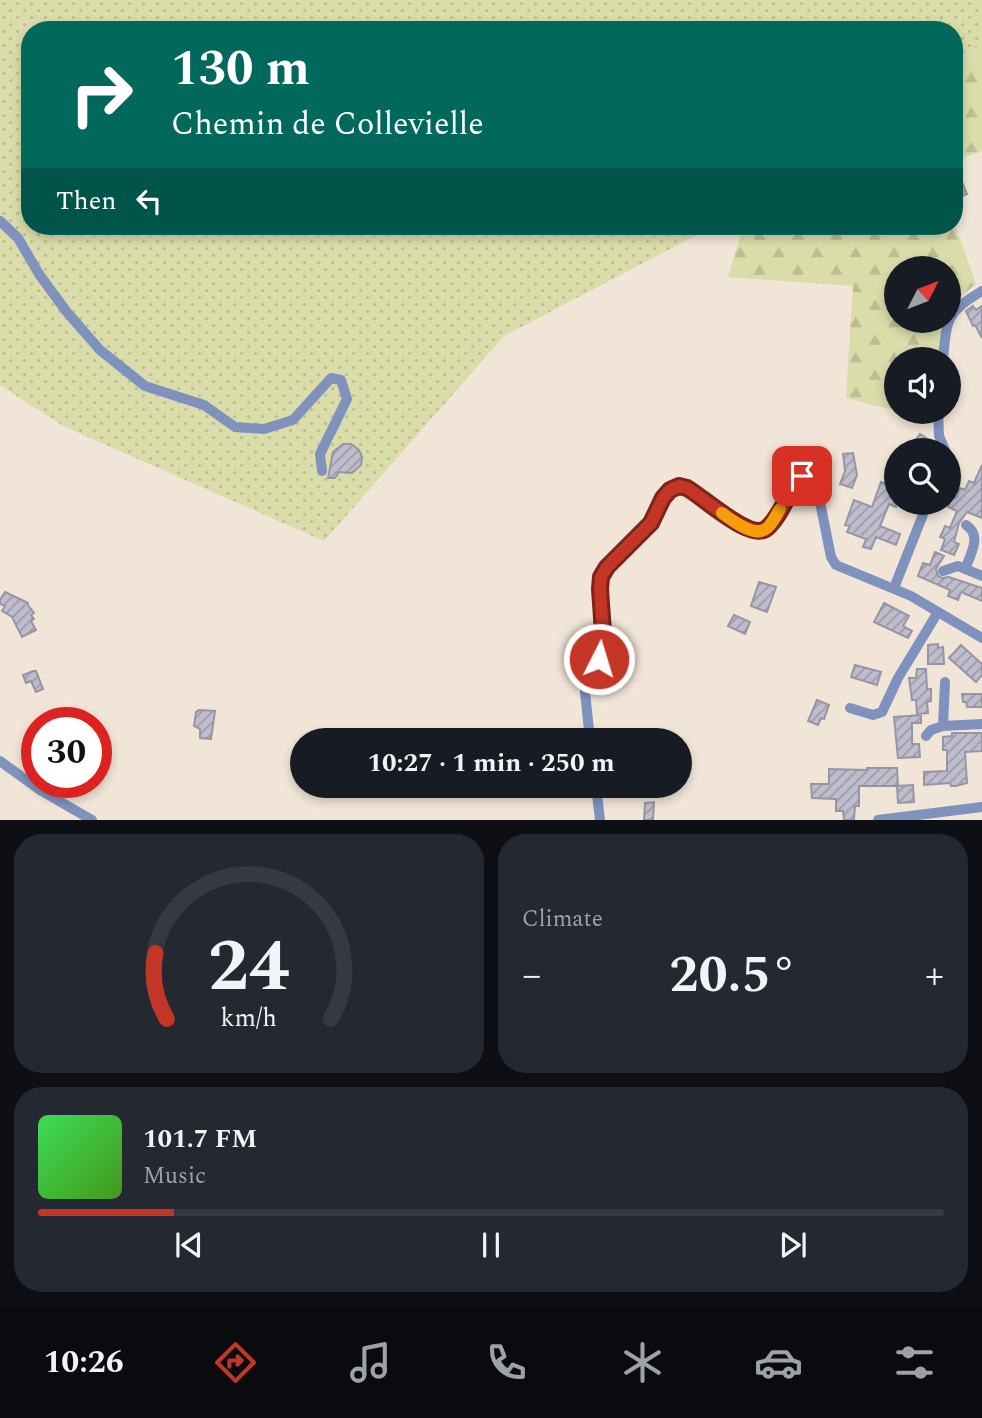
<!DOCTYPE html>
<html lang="en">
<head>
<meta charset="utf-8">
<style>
	:root { --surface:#171b24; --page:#242831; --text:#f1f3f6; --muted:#9ea1a6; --line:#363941; --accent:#c33625 }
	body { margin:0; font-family:Spectral,serif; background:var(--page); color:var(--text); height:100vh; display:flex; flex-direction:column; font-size:26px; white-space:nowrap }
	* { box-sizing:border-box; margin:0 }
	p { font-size:23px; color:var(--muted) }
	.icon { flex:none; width:38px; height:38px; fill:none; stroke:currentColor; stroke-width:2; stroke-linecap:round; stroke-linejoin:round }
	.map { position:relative; height:820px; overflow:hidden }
	.panel { display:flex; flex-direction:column; gap:14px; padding:14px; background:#0d0f14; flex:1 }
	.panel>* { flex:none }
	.guide { position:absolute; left:21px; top:21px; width:942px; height:214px; border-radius:28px; box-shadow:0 4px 10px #0003; background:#00695c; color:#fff; overflow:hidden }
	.needle { width:46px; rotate:48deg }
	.tools { position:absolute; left:884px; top:256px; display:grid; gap:14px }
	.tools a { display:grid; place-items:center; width:77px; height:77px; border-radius:50%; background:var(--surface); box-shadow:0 4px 10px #0003; font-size:35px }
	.speed { position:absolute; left:21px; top:707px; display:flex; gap:14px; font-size:35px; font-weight:700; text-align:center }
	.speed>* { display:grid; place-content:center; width:91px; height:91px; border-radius:50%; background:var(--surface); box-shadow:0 4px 10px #0003; line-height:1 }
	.speed .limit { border:10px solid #d22; background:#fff; color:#111 }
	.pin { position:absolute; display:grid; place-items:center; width:60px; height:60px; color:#fff; margin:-30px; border-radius:14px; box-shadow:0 4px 10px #0006 }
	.me { position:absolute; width:77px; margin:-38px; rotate:5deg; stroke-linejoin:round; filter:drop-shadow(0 0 5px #0008) }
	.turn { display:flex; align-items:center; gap:24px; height:147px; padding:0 35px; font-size:32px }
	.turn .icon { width:91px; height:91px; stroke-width:2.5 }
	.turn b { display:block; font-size:49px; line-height:60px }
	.then { display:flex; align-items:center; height:66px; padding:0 35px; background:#0003; gap:14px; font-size:26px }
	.big { font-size:52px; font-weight:700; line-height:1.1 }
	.panel .tile { flex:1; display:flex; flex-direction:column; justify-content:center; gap:10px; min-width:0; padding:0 24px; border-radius:28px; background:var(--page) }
	.panel .dial { align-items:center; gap:0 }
	.dial svg { height:182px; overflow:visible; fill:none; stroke:var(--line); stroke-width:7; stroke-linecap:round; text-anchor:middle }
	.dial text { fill:var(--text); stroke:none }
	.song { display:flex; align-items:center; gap:21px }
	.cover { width:84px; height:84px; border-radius:10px; background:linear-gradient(135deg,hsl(130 70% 55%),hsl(100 70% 35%)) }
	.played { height:7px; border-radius:4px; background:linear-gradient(90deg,var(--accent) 15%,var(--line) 15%) }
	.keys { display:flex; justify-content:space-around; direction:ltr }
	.heat { display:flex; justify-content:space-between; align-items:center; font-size:38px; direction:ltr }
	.panel .tiles { flex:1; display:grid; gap:14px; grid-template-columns:1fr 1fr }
	.tile:last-child { grid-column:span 2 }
	.trip { position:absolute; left:290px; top:728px; width:402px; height:70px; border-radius:35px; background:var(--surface); box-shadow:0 4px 10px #0003; font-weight:700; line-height:70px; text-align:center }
	.dock { display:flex; height:112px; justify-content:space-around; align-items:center; background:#090b0e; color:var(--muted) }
	.dock .icon { width:49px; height:49px }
	.dock .on { color:var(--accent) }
	.dock b { font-size:32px; color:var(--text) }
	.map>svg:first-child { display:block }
	.grass { fill:url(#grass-dots) }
	.forest { fill:url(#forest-firs) }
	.building { fill:url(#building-hatch); stroke:#9795a4; stroke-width:2 }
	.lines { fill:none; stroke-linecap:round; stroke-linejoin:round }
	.minor { stroke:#7f92bd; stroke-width:10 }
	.route-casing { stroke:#7f2318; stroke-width:18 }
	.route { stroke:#c33625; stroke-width:12 }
	.slow { stroke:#f59e0b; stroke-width:12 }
</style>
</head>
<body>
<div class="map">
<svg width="982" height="820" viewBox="0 0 982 820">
	<defs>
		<pattern id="grass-dots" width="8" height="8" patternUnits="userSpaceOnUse" patternTransform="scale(1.75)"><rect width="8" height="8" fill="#dadcaa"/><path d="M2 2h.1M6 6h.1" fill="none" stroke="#bcbd92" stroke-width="1.8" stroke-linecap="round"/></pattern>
		<pattern id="forest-firs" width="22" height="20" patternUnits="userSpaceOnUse" patternTransform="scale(1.75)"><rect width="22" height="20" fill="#dadcaa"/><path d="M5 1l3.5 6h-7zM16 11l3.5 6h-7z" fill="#bcbd92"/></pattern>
		<pattern id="building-hatch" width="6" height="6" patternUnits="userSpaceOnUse" patternTransform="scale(1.75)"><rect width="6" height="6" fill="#bfbdcd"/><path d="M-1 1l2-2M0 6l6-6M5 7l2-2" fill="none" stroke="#9c9aa6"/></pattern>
	</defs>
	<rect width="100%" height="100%" fill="#f0e5d7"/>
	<path class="grass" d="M0,0H982V40L954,66V30H30V226H714L504,336L324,541L63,426L0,385Z"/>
	<path class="forest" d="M982,40V151L954,161V66Z
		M954,222L976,284L949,306L948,268H896V320H942L939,359H896V411L846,398L853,286L728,277L743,226H954Z"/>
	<path class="building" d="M954,163L967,194L954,200Z
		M973,306L976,310L982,306V338L975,325L973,326L966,311Z
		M920,434L929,440L923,450H909Z
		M343,444H351L359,450L362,457L361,465L352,473L339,472L335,478H328L333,452Z
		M853,453L857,475L852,488L840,484L845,471L843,454Z
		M982,465V518L967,512L959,523L954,542L959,544L954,555L941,550L945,539L940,537L943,531L945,526L950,528L957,511L948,507L952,497L956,498L960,488L965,490L969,481L974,483Z
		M881,482L896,488V507L889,504L880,526L900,534L896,545L876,537L871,549L863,547L866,539L847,532L850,526L845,525L854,500L872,507Z
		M935,552L944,556L936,569L938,576L942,578L949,577L982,588V601L961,592L958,600L948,596L950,590L918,576L923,563L930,565Z
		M759,582L776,587L767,612L751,606Z
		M5,592L28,603V605L34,613L31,615L34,619L31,621L36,630L22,637L12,617L2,611L5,606L0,604V600Z
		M884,603L909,616L903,626L912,631L908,638L874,622Z
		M734,615L750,622L745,634L728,626Z
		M938,644V648L943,647L944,664H928V645Z
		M961,645L982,664V675L976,682L949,658Z
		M855,665L881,672L877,685L851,677Z
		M917,669H926L927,689H931V701L927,702L928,713L917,714L916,700H912L909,678H916Z
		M33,671H36L43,689L36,692L31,681L26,683L23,675Z
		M962,694H982V707H967L966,702H963Z
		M817,700L829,705L824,719L821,718L818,725L808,721Z
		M199,710L215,711L211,739L200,738V729L194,726L196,712Z
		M921,715V723H912V744H919L920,757L898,758L894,717Z
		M952,733H982V751L965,752L967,783L956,786H951L950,783L924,785V772L947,771V750H943V737L952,736Z
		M867,768H897L898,786H859V806H855L854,820H844L843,811H836V799L812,798L811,784H829V769L867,770Z
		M913,785L914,802L898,803L897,786Z
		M654,802L653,820H644L645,803Z"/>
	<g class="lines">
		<path class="minor" d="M0,221L18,238L39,274L66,311L100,350L145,386L204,405L235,427L264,429L293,420L331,378L341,380L347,399L320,454L322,471
			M943,359C947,318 946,313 982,291
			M938,411L939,436L945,450
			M965,569C971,554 982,535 966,525
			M943,571L958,566L982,576
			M894,588L928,502
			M945,682L943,726L982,724
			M850,708L873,715L882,712L898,678L938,612
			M926,736L931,730L943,726
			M590,740L585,692L599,659L603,632L600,588L601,577L607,567L651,523L663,498L670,490L679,486L687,488C706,499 751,544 770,525L796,481L802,476L810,474L816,482L831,557L836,565L911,596L982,638
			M0,761L40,790L92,820
			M596,786L600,820
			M878,820L982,807"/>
	</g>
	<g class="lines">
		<defs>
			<path id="route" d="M599,659L603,632L600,589L601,577L607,567L651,523L663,498L670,490L679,486L687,488C703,497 751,542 767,528C778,519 789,494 796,481L802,476"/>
		</defs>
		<use href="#route" class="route-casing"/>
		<use href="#route" class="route"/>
		<path class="slow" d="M722,513C732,520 755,539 767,528C773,523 776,515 780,509"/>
	</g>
</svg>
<div class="tools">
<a><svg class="needle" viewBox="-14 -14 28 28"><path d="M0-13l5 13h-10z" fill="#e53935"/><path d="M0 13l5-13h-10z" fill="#9ea1a6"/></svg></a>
<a><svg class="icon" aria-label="sound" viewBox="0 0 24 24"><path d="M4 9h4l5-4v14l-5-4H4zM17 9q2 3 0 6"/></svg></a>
<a><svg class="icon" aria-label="search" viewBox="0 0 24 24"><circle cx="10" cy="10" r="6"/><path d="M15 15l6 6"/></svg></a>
</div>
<div class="speed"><div class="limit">30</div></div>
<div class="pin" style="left:802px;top:476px;background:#d93025"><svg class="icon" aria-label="arrive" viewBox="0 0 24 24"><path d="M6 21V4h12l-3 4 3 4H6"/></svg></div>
<svg class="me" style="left:599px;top:659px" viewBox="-20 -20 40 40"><circle r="17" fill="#c33625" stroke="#fff" stroke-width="3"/><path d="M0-11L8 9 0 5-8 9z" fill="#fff"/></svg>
<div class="trip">10:27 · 1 min · 250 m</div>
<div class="guide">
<div class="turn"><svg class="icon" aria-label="right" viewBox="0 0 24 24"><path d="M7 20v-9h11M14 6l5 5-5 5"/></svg><div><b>130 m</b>Chemin de Collevielle</div></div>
<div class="then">Then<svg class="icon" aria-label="left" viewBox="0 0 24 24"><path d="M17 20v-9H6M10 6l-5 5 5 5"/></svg></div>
</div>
</div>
<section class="panel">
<div class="tiles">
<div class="tile dial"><svg viewBox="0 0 100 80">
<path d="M14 69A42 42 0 1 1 86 69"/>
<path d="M14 69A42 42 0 0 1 9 40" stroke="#c33625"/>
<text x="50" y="56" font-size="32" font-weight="700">24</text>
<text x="50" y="72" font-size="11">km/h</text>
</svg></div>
<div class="tile"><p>Climate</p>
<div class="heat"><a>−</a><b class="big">20.5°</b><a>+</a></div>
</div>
<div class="tile">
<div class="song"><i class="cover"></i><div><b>101.7 FM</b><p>Music</p></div></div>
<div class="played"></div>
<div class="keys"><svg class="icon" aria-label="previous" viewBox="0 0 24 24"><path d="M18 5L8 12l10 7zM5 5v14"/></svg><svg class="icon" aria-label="pause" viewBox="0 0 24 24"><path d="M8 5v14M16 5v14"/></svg><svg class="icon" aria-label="next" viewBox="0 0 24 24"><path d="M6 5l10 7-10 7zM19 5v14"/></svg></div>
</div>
</div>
</section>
<nav class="dock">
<b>10:26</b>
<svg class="icon on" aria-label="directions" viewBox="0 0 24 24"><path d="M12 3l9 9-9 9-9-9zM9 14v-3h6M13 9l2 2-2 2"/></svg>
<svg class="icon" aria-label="music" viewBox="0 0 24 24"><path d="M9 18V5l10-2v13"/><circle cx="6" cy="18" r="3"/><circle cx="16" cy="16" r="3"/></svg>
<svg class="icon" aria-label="phone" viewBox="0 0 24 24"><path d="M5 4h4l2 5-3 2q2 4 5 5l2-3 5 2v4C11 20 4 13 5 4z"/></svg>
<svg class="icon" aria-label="climate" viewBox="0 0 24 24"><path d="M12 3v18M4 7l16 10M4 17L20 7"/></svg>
<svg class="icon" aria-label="car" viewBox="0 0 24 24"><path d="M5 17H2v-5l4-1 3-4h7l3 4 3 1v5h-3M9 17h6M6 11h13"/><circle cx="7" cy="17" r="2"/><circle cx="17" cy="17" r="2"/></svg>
<svg class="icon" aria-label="filters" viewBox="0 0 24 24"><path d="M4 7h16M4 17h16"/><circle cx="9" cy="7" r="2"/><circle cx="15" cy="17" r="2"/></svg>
</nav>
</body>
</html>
